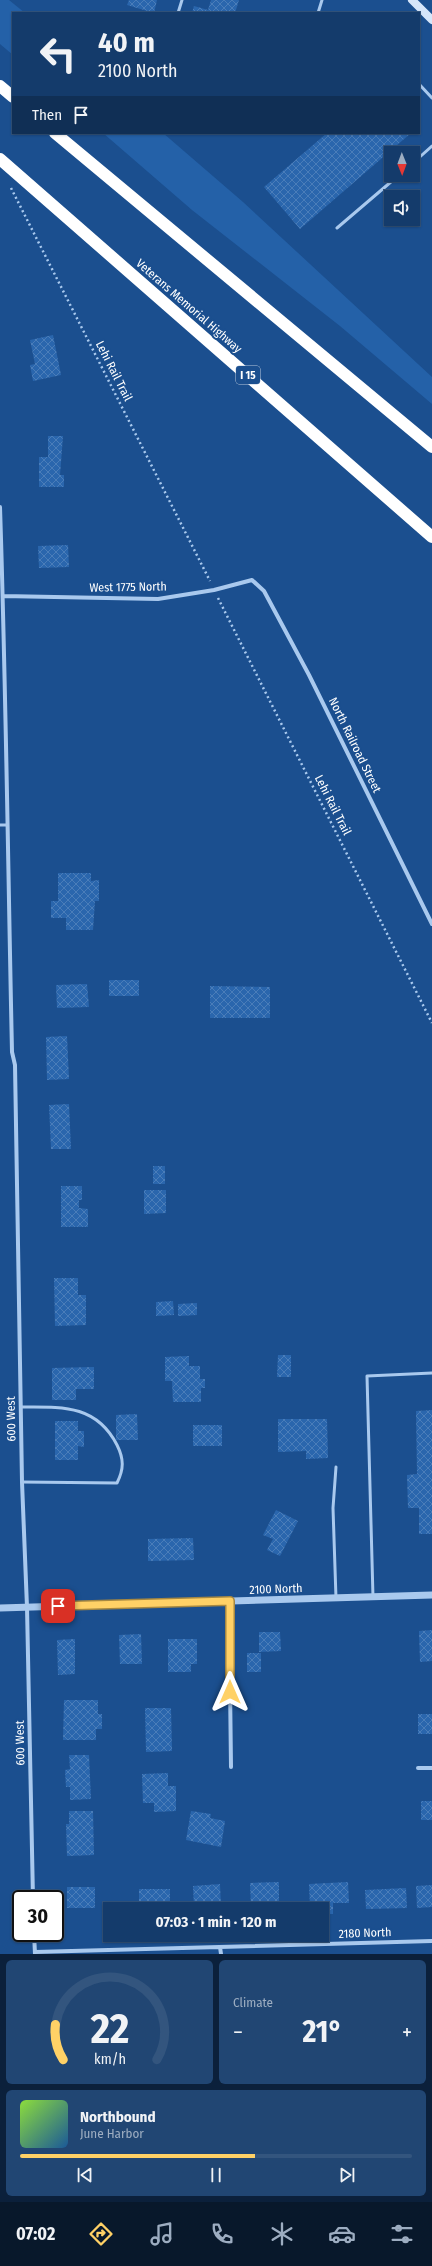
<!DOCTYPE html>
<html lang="en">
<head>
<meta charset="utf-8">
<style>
	:root { --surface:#143b6b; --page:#214673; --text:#f1f3f6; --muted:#9dadc1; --line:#33557e; --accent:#ffd166 }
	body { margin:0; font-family:"Fira Sans Condensed",sans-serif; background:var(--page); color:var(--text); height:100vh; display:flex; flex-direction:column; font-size:15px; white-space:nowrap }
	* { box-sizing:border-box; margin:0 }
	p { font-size:13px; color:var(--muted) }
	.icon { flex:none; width:22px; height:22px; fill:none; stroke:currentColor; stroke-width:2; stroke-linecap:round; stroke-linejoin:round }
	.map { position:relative; height:1954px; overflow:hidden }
	.sheet { display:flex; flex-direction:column; gap:6px; padding:6px; background:#0b203b; flex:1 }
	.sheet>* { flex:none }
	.top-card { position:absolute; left:12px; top:12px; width:408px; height:122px; border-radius:0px; box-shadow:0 1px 3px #0004,0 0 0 1px var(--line); background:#143b6b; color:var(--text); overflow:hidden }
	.needle { width:26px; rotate:179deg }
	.controls { position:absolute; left:384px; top:146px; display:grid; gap:8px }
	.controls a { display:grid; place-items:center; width:36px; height:36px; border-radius:0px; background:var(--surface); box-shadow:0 1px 3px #0004,0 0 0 1px var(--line); font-size:20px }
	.speed { position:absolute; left:12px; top:1890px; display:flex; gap:8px; font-size:20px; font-weight:700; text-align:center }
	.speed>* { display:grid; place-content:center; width:52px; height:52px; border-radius:50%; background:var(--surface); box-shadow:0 1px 3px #0004,0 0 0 1px var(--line); line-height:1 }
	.speed .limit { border:2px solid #111; border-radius:6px; background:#fff; color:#111 }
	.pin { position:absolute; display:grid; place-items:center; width:34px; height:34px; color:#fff; margin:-17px; border-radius:8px; box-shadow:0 2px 6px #0006 }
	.me { position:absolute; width:44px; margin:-22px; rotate:0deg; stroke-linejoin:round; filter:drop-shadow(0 0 3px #0008) }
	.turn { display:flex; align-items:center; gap:14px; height:84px; padding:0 20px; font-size:18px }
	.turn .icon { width:52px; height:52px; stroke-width:2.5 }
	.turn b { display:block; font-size:28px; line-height:34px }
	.then { display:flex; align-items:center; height:38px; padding:0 20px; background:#0003; gap:8px; font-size:15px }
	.big { font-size:30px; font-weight:700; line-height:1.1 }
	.sheet .widget { flex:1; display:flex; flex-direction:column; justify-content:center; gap:6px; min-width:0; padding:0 14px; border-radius:6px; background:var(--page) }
	.sheet .dial { align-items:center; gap:0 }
	.dial svg { height:104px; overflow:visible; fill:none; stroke:var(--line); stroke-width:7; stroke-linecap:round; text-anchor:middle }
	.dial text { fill:var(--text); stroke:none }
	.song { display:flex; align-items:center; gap:12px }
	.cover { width:48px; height:48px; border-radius:6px; background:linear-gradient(135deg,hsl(90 70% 55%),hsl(210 70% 35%)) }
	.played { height:4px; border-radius:2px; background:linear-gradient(90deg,var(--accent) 60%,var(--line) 60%) }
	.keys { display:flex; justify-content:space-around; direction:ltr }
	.heat { display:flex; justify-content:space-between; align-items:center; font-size:22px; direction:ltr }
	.sheet .tiles { flex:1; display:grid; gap:6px; grid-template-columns:1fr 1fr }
	.widget:last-child { grid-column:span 2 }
	.trip { position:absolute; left:103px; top:1902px; width:226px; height:40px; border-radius:0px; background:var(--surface); box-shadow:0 1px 3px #0004,0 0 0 1px var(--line); font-weight:700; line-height:40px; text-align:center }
	.tab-bar { display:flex; height:64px; justify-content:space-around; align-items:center; background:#08182b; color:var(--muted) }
	.tab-bar .icon { width:28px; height:28px }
	.tab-bar .active { color:var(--accent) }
	.tab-bar b { font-size:18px; color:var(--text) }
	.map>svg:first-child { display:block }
	.green { fill:#2461a8 }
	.building { fill:url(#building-cross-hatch) }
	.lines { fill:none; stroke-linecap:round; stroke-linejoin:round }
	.path { stroke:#a9c9ee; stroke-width:2.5; stroke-dasharray:2 3; stroke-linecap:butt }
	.service { stroke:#a9c9ee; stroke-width:3 }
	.minor { stroke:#a9c9ee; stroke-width:4 }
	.tertiary { stroke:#a9c9ee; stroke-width:7 }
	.secondary { stroke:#d6e6fa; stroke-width:8 }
	.motorway { stroke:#fff; stroke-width:12 }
	.route-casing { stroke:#a68842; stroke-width:10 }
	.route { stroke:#ffd166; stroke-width:7 }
	.labels { text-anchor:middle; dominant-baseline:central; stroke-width:4; stroke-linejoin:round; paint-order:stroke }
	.shield { fill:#1b4f8f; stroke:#bbcadd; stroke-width:1 }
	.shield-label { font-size:11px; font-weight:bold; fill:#fff }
	.street-label { font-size:12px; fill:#fff; stroke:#1b4f8f }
</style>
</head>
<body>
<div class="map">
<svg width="432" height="1954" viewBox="0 0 432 1954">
	<defs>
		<pattern id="building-cross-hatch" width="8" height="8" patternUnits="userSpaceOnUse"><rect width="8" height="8" fill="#2a66ad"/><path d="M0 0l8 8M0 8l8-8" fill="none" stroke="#4a7db9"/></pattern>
	</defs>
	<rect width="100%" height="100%" fill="#1b4f8f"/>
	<path class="green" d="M0,0H9L25,13H13V55L0,44Z
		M103,133H163L243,202L432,377V404L340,326L192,210Z"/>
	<path class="building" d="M129,0H157L154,13L127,5Z
		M211,0H239L235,13H192L194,6L208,10Z
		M327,133H411L300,229L264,187Z
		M53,335L61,375L33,381L30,365L35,364L30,340Z
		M48,436H63L60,475H64V487H39V457H48Z
		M68,545L69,567L39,568L38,546Z
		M58,873H91V881L99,880V901H95L93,930H66V918H51V901H58Z
		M109,980H139V996H109Z
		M87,984L89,1007L57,1008L56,985Z
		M210,986L270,987V1018H210Z
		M67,1036L69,1079L47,1080L46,1037Z
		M69,1104L71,1149H51L49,1105Z
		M153,1166H165V1184H153Z
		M61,1186H82V1200H79V1208L88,1209V1227H61Z
		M144,1190H166V1213L144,1214Z
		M54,1278H78V1295H86V1325L55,1326Z
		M173,1301L174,1315L156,1316V1302Z
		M197,1303V1315L178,1316V1304Z
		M278,1355H291V1377H277Z
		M189,1356V1366H200V1379H205V1388H201V1402H173L172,1381H165V1357Z
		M94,1367V1389H76V1400H52V1368Z
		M432,1410V1534H419V1508H408L407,1475L417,1474L416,1411Z
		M137,1414L138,1440H116V1415Z
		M278,1419H327L328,1458L306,1459V1451L278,1452Z
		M55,1421H78V1431H84V1447L78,1446V1460H55Z
		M193,1425H222V1446H193Z
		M276,1510L298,1521L280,1556L267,1550L273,1539L263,1535Z
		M193,1538L194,1560L148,1561V1539Z
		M432,1630V1661L420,1662L419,1631Z
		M259,1632H280L281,1651L259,1652Z
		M141,1634L142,1664H120L119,1635Z
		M75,1639V1674L58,1675L57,1640Z
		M168,1639H197V1664H191V1672H168Z
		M247,1653H261V1672H247Z
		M64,1700H98V1714H102V1729H96V1740H63Z
		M145,1708H171L172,1751L146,1752Z
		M418,1714H432V1734H418Z
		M69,1755H89L91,1799L70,1800V1787H66L65,1770L70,1769Z
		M168,1773V1786H176V1811L154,1812V1803H143L142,1774Z
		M421,1801H432V1820H421Z
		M69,1811H93L94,1855L67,1856L66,1824H69Z
		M191,1811L211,1814L210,1818L225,1821L221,1847L186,1840Z
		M279,1882V1904H268L269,1909H251L250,1883Z
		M348,1882L349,1903H333V1914H323L322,1909H310L309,1884Z
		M220,1884L221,1907L194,1908L193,1886Z
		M432,1885V1907L417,1908L416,1886Z
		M67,1887H95V1908H67Z
		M406,1888L407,1908L366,1909L365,1890Z
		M139,1889H170V1909H131V1901H139Z"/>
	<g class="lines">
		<path class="path" d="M11,188L210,581
			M218,598L432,1023"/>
		<path class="service" d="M178,13L182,0
			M318,13L322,0
			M419,84L432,98
			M413,163L432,146
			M337,228L399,175
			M0,825H7
			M21,1407C61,1407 96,1404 117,1445C124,1459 124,1469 117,1483L22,1482
			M336,1467L333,1508L336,1598
			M373,1597L367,1376L432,1373"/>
		<path class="minor" d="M0,507C6,689 8,871 12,1052L15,1065L22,1482L27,1607L33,1899
			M3,596L158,599L214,590L252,580L264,591L309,675L432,924
			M229,1601L231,1767
			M418,1768H432
			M34,1933L35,1954
			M220,1947L221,1954
			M35,1952L432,1941"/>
		<path class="tertiary" d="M0,1608L432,1595"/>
		<path class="secondary" d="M412,0L432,20"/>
		<path class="motorway" d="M0,86L13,97
			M55,133L432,447
			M0,159L432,537"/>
	</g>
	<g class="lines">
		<defs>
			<path id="route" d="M58,1606L230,1601V1692"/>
		</defs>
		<use href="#route" class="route-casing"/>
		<use href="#route" class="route"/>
	</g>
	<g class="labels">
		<rect class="shield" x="236" y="366" width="24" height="18" rx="3"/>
		<g class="shield-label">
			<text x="248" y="375">I 15</text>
		</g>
		<g class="street-label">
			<text transform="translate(189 306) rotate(41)">Veterans Memorial Highway</text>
			<text transform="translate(114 371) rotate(63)">Lehi Rail Trail</text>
			<text transform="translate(128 587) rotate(-1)">West 1775 North</text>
			<text transform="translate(355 745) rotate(64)">North Railroad Street</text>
			<text transform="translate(333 805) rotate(63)">Lehi Rail Trail</text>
			<text transform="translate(11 1419) rotate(-91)">600 West</text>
			<text transform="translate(276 1589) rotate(-2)">2100 North</text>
			<text transform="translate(20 1743) rotate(-91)">600 West</text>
			<text transform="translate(365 1933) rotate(-2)">2180 North</text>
		</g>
	</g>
</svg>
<div class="controls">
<a><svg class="needle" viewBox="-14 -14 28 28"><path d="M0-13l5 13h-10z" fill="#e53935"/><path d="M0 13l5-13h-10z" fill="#9dadc1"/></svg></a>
<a><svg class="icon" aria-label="sound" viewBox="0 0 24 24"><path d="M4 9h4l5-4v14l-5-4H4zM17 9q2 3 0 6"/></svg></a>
</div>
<div class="speed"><div class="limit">30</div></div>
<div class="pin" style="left:58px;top:1606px;background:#d93025"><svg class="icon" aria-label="arrive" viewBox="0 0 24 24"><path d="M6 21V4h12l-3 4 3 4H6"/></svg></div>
<svg class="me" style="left:230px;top:1692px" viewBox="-20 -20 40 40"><path d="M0-17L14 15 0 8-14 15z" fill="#ffd166" stroke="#fff" stroke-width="4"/></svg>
<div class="trip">07:03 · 1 min · 120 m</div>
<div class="top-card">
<div class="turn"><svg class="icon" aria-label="left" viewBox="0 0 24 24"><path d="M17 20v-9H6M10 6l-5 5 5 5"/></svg><div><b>40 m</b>2100 North</div></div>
<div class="then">Then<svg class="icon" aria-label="arrive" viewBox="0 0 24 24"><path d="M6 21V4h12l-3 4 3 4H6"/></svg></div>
</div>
</div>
<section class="sheet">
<div class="tiles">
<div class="widget dial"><svg viewBox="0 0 100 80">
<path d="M14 69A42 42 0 1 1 86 69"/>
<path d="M14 69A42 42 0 0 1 8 42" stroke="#ffd166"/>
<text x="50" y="56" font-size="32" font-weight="700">22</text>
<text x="50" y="72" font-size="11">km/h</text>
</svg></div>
<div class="widget"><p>Climate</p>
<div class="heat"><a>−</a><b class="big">21°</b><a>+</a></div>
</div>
<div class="widget">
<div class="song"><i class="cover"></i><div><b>Northbound</b><p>June Harbor</p></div></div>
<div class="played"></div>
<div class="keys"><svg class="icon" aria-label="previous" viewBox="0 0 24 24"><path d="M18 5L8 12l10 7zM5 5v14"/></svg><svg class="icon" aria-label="pause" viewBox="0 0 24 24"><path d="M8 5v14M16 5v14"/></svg><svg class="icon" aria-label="next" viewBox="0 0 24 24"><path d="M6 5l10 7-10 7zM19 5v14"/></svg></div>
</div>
</div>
</section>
<nav class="tab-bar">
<b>07:02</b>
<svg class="icon active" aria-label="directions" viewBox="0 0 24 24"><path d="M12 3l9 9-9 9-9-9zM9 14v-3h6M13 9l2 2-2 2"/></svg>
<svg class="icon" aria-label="music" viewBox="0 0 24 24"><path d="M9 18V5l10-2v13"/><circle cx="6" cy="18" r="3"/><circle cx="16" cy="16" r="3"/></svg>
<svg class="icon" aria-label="phone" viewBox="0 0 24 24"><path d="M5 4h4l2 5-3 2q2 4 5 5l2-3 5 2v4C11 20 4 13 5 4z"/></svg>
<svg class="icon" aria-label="climate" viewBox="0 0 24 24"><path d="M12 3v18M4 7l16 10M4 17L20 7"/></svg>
<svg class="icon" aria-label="car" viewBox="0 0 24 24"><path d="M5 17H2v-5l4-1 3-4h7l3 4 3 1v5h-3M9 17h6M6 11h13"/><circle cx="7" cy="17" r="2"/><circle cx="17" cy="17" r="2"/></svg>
<svg class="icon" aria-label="filters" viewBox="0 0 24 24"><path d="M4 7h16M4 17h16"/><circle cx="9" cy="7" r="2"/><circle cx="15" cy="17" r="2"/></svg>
</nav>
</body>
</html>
